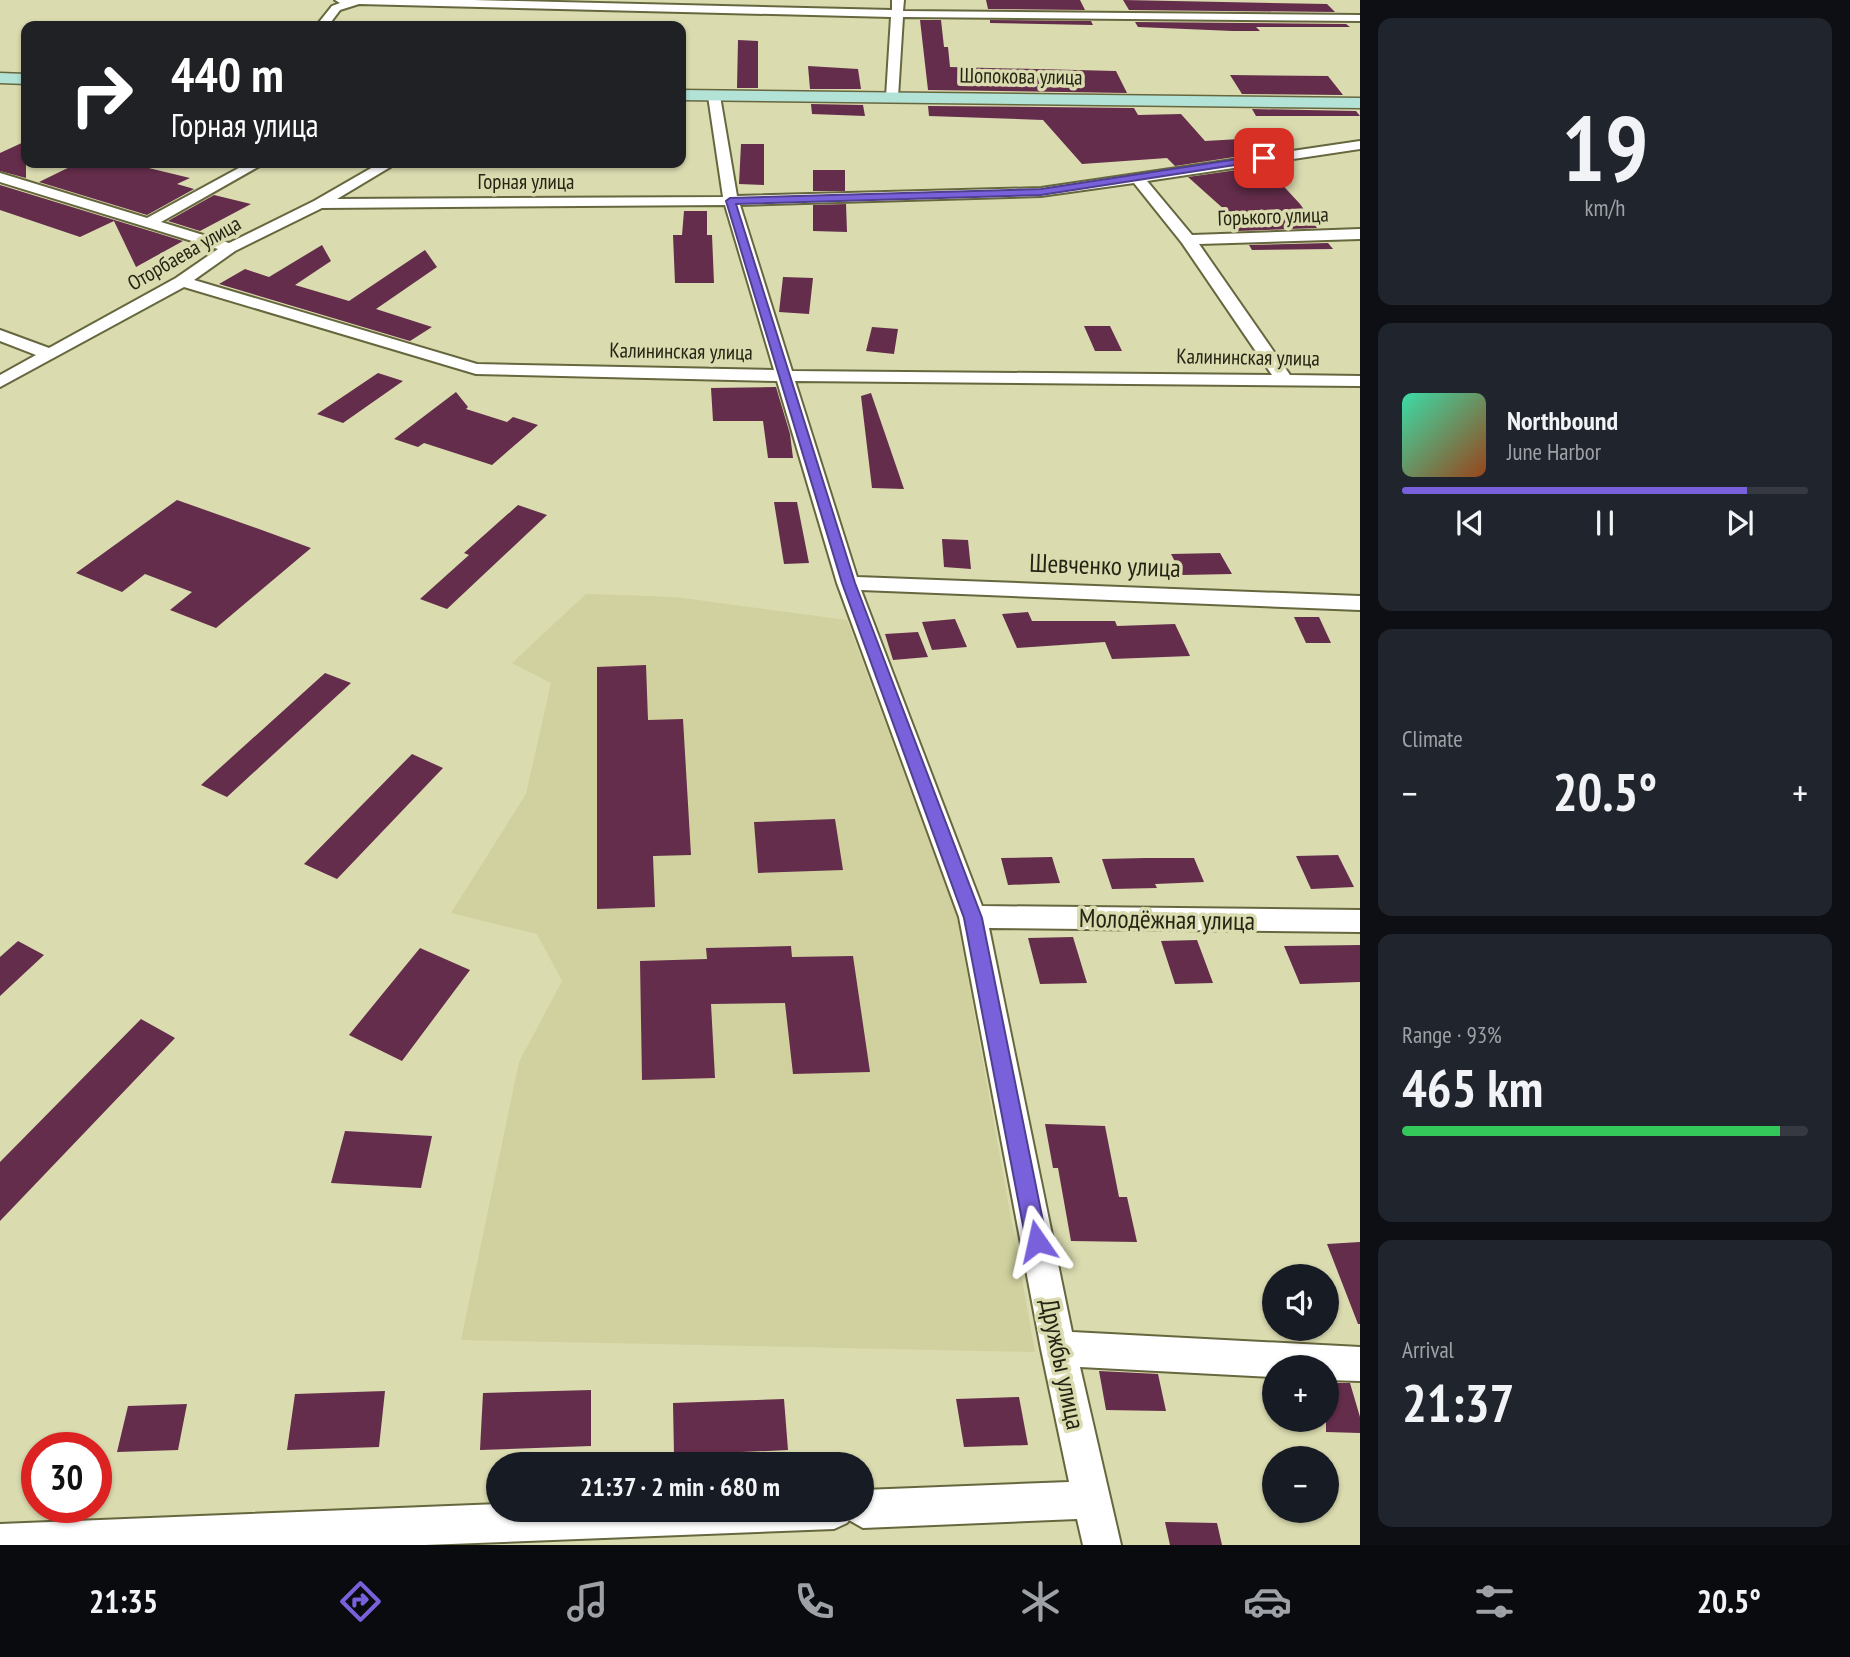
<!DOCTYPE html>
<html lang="en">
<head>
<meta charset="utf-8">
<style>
	:root { --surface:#171b24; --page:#20242c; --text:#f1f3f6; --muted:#9ea1a6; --line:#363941; --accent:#7961dc }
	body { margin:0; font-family:"PT Sans Narrow",sans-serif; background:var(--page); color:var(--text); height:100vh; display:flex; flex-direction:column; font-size:26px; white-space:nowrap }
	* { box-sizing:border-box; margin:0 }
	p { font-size:23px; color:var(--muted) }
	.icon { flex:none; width:38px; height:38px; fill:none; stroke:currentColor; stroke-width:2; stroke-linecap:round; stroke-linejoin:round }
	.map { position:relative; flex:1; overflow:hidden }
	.sheet { display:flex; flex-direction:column; gap:18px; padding:18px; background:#0d0f14; width:490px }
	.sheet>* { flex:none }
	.banner { position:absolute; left:21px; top:21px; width:665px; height:147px; border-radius:14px; box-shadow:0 2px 5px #0004; background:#202124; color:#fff; overflow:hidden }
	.controls { position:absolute; left:1262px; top:1264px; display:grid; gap:14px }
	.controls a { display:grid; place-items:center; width:77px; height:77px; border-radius:50%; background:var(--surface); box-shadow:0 2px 5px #0004; font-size:35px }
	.speed { position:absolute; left:21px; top:1432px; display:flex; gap:14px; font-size:35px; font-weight:700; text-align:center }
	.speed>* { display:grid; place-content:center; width:91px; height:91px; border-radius:50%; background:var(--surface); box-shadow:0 2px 5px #0004; line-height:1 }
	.speed .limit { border:10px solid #d22; background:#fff; color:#111 }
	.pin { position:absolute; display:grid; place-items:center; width:60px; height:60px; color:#fff; margin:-30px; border-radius:14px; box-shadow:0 4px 10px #0006 }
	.me { position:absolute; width:77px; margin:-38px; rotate:349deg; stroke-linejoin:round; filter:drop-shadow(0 0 5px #0008) }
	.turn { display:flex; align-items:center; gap:24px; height:147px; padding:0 35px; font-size:32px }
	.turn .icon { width:91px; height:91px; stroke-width:2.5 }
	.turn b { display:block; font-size:49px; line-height:60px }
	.big { font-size:52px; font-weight:700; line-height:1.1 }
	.sheet .tile { flex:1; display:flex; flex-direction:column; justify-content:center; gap:10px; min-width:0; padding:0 24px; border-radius:14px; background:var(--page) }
	.sheet .dial { align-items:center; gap:0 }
	.dial b { font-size:91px; line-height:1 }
	.song { display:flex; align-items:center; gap:21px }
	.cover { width:84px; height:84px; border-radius:10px; background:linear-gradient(135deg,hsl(160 70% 55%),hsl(20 70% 35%)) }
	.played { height:7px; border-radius:4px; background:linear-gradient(90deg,var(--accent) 85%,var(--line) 85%) }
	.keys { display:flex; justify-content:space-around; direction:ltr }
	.heat { display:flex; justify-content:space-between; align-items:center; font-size:38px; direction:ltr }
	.charge { height:10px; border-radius:5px; background:linear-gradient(90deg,#34c759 93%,var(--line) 0) }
	.trip { position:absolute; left:486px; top:1452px; width:388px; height:70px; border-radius:35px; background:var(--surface); box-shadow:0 2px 5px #0004; font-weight:700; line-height:70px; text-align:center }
	.menu { display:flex; height:112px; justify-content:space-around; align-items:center; background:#090b0e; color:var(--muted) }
	.menu .icon { width:49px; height:49px }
	.menu .selected { color:var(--accent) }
	.menu b { font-size:32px; color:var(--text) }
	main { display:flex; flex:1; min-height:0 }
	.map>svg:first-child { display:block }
	.built { fill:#d0d19e }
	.building { fill:#642d4b }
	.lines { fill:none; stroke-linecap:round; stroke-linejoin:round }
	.street-casing { stroke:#67673f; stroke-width:4 }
	.secondary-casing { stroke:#67673f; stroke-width:3 }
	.street { fill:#fff; fill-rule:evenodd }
	.secondary { fill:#b3e2d7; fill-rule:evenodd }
	.route { fill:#7961dc; stroke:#4f3f8f; stroke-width:2 }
	.labels { text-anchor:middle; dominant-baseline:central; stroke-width:7; stroke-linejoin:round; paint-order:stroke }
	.far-street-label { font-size:21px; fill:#252515; stroke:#dadbaf }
	.street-label { font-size:26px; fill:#252515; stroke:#dadbaf }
</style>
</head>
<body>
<main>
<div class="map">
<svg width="1360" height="1545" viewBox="0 0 1360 1545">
	<rect width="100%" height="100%" fill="#dadbaf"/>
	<path class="built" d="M586,594L675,597L847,620L957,917L1035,1352L461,1340L519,1062L562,981L537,934L451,913L526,794L551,683L512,663Z"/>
	<path class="building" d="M986,0H1080L1085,10L988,9Z
		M1123,0L1327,4L1335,12L1129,10Z
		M920,20H941L944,47H948L950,67L1116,71L1127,93L928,90Z
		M990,20L1091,21L1093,25L990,23Z
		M1135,22L1346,24L1350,27H1256L1260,31H1233L1138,27Z
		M738,40L758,41V88H737Z
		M808,66L858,69L861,89H810Z
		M1230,75L1328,76L1343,95L1242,94Z
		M811,104L863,105L865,116L812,114Z
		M928,106L1134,108L1138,115L1181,114L1205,141L1240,139L1254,154L1175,166L1167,158L1082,164L1043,120L929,116Z
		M1252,109L1356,111L1360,116H1256Z
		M26,141V178L0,171V153Z
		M741,144H764V185L739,184Z
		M78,163H128L190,178L177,184L194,189L147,215L39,182Z
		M1265,166L1300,204L1317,228L1238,231L1224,211H1226L1188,177Z
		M813,170H845V191H813Z
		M0,185L183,241L136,267L114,221L80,237L0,210Z
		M214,195L251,204L200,231L168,221Z
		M846,204L847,232L813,231V205Z
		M684,211H707V235H712L714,283H675L673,235H682Z
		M1328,243L1333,249L1252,250L1249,245Z
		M322,245L331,261L295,285L349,301L425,250L437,267L376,309L432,327L410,341L219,284L245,269L269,277Z
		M783,277L813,278L809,314L779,312Z
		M1084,326H1110L1122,351H1095Z
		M872,327L898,329L894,354L866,351Z
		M378,373L403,381L343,423L317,414Z
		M776,387L790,434L793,458H768L763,421H713L711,388Z
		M456,392L468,407L466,409L507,422L513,417L538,425L492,465L424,443L418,447L394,439Z
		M871,393L904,489L872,488L861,396Z
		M177,500L259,529L311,548L216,628L170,610L192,592L145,574L122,592L76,573Z
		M774,502H797L809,563L784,564Z
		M518,505L547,515L447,609L420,599L469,555L464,553Z
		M942,539L968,540L971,569L944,567Z
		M1220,553L1232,574L1182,575L1171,554Z
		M1028,612L1032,621H1115L1117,626L1175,624L1190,656L1112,659L1105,642L1017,648L1002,614Z
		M1294,617H1319L1331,643H1306Z
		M955,619L967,647L932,650L922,622Z
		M918,632L928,657L893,660L885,634Z
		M646,665L648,720L683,719L691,855L653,856L655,907L597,909V667Z
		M325,673L351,683L227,797L201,785Z
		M412,754L443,768L337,879L304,864Z
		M835,819L843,870L758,873L754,822Z
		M1338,855L1354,887L1311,889L1296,856Z
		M1052,857L1060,883L1008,885L1001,858Z
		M1146,858H1194L1204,882L1155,884L1157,888L1112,889L1102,859Z
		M1073,937L1087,983L1040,984L1028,938Z
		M1197,940L1213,983L1175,984L1161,941Z
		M18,941L44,955L0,996V957Z
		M1360,945V982L1300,984L1284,946Z
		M791,946L792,957L853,956L870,1072L793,1074L785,1003L711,1004L715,1078L642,1080L640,961L707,959L706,948Z
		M420,948L470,970L402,1061L349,1035Z
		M141,1019L175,1038L0,1221V1162Z
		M1045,1124L1105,1126L1119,1197H1127L1137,1242L1071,1241L1058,1168H1053Z
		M345,1131L432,1136L421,1188L331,1183Z
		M1360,1242V1324H1358L1327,1244Z
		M1099,1371L1158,1374L1166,1411L1106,1410Z
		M1326,1383H1350L1360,1417V1433L1326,1432Z
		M591,1390V1446L480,1450L483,1393Z
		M385,1391L379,1447L287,1450L295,1394Z
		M1019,1397L1028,1445L964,1447L956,1399Z
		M784,1399L788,1450L674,1455L673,1403Z
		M187,1404L178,1450L117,1452L128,1406Z
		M1165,1522L1217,1523L1222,1545H1170Z"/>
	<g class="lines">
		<defs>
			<path id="street" d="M335,0H473L892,10V0H904L903,11L1360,15V21L903,17L898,97L892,101L886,97L891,17L359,4L340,10L328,26H316L332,6L340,3Z
				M714,92L720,96L737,196L1041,188L1360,141V149L1147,181L1192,235L1360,229V239L1199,244L1290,375L1360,376V386L795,381L857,577L1360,596V610L861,590L982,906L1360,910V932L989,928L1072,1332L1360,1347V1381L1326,1380V1367H1274V1377L1080,1367L1121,1545H1083L1077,1519L863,1528L849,1520L847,1523L834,1529L425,1545H0V1524L499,1504V1510H863V1490L1069,1482L1041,1349L959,917L837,583L777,381L476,374L184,287L0,387V375L36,355L0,341V330L49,348L176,278L218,249L0,182V173L147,218L248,163H265L161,222L229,243L314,201L380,163H397L337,199L723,197L708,96ZM1134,183L1182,243L1272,375L792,371L740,205L1041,196ZM725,205L774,370L477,364L194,280L235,251L322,208Z"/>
			<path id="secondary" d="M0,73L26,74V84L0,83Z
				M681,90L1360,98V108L681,100Z"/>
		</defs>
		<use href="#street" class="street-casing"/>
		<use href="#secondary" class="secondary-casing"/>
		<use href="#street" class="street"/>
		<use href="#secondary" class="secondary"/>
	</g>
	<path class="route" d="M1264,155L1268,158L1267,160L1041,195L736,204L855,583L982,918L1047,1241L1044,1248L1037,1251L1029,1248L1026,1241L964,918L842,583L726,201L730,198L1041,189Z"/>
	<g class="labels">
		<g class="far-street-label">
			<text transform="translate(1021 76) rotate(1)">Шопокова улица</text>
			<text x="526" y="181">Горная улица</text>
			<text transform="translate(1273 216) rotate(-2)">Горького улица</text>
			<text transform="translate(184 253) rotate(-30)">Оторбаева улица</text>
			<text transform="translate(681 351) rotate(1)">Калининская улица</text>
			<text transform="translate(1248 357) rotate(1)">Калининская улица</text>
		</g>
		<g class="street-label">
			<text transform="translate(1105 565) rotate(2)">Шевченко улица</text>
			<text transform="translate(1167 919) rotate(1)">Молодёжная улица</text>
			<text transform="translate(1063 1364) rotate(78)">Дружбы улица</text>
		</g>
	</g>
</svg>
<div class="controls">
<a><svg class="icon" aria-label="sound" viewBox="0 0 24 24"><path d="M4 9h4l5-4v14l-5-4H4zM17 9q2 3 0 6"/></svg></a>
<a>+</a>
<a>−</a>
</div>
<div class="speed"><div class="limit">30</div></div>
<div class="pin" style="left:1264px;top:158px;background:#d93025"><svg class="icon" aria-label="arrive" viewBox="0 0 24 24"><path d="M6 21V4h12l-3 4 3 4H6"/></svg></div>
<svg class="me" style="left:1037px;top:1241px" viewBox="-20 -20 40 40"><path d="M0-17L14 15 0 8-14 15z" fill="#7961dc" stroke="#fff" stroke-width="4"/></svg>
<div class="trip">21:37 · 2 min · 680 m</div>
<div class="banner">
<div class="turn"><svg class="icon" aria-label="right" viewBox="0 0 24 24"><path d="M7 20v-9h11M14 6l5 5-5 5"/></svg><div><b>440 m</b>Горная улица</div></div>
</div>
</div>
<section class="sheet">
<div class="tile dial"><b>19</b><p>km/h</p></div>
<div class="tile">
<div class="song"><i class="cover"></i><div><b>Northbound</b><p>June Harbor</p></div></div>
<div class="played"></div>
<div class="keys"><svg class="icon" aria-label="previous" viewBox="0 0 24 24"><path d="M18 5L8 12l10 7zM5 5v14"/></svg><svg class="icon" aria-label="pause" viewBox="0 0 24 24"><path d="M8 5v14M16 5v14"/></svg><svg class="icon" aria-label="next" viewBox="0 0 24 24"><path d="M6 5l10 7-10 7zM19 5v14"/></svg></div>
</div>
<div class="tile"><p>Climate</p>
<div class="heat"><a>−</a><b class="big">20.5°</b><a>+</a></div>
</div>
<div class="tile"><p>Range · 93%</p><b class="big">465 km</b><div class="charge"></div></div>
<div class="tile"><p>Arrival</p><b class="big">21:37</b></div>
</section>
</main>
<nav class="menu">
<b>21:35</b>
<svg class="icon selected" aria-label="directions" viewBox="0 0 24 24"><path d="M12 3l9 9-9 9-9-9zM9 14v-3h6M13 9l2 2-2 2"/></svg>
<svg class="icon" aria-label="music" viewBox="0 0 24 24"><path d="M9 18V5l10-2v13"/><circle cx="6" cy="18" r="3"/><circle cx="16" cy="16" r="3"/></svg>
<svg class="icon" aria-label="phone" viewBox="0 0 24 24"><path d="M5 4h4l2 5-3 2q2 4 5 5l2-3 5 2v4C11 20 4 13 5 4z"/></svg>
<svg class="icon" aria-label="climate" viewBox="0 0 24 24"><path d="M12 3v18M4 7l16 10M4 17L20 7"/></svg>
<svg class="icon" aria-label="car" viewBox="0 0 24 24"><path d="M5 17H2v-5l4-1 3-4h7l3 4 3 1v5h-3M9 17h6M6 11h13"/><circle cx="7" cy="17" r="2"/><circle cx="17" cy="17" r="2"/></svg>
<svg class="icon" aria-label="filters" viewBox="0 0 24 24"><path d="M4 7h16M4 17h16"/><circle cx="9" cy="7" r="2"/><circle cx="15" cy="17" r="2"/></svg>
<b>20.5°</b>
</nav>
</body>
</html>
